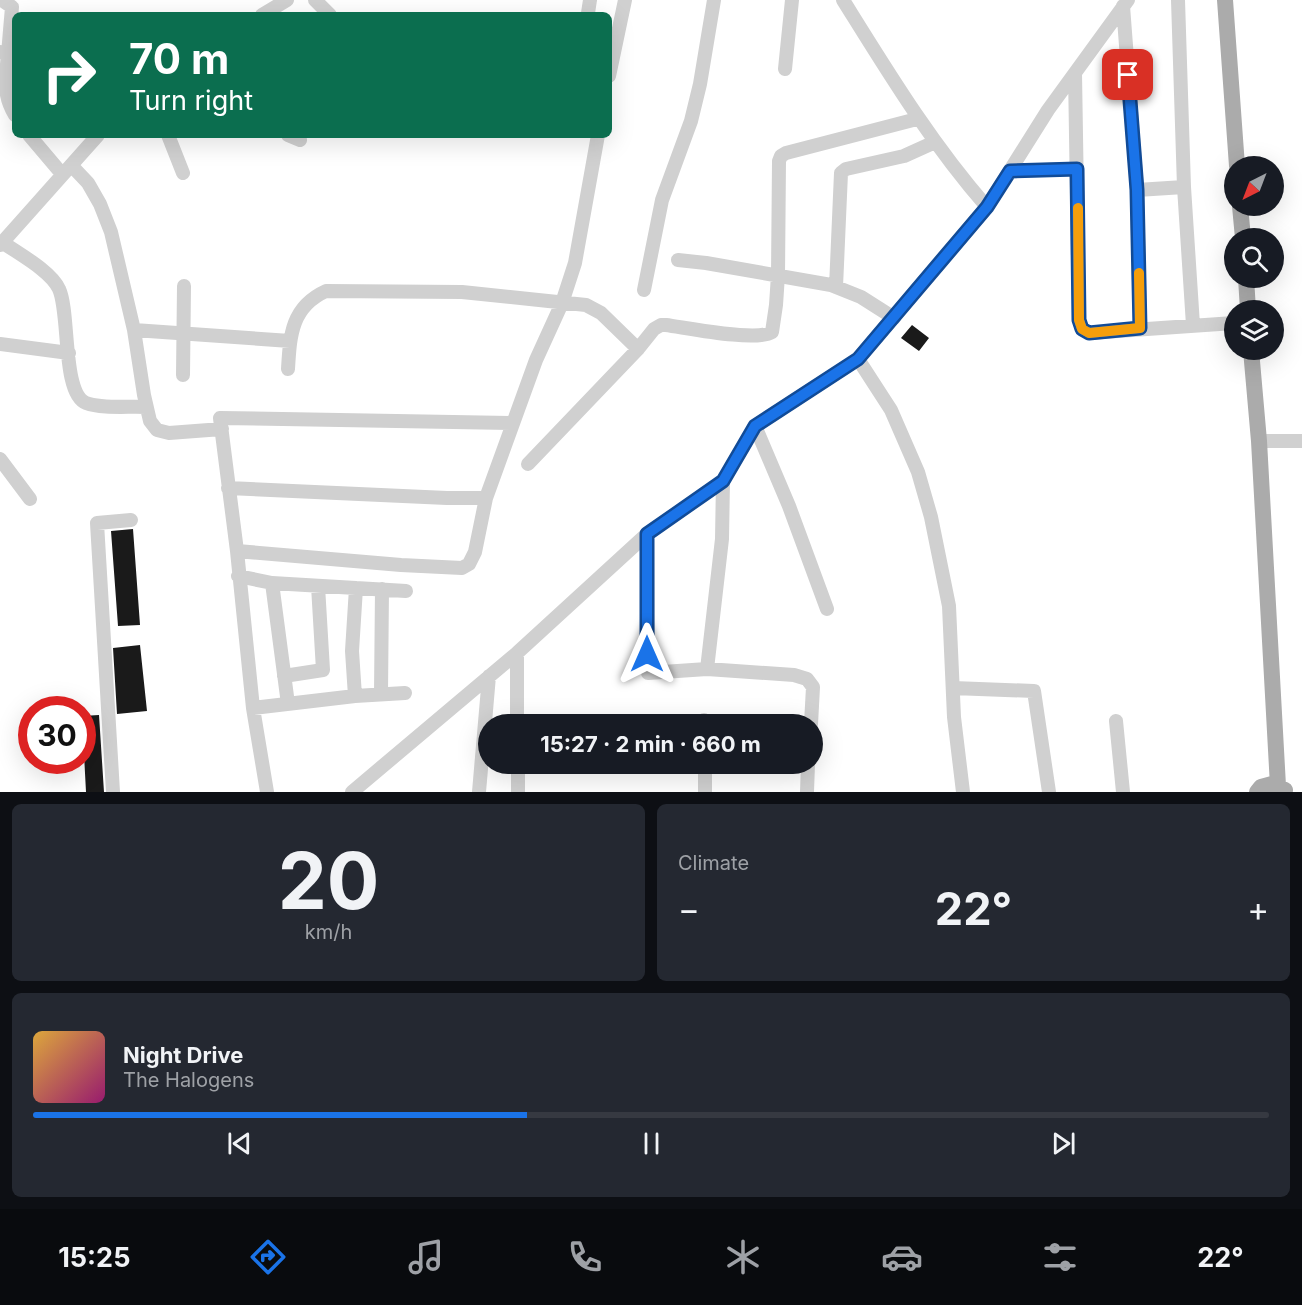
<!DOCTYPE html>
<html lang="en">
<head>
<meta charset="utf-8">
<style>
	:root { --surface:#171b24; --page:#242831; --text:#f1f3f6; --muted:#9ea1a6; --line:#363941; --accent:#1a73e8 }
	body { margin:0; font-family:Inter,sans-serif; background:var(--page); color:var(--text); height:100vh; display:flex; flex-direction:column; font-size:22px; white-space:nowrap }
	* { box-sizing:border-box; margin:0 }
	p { font-size:20px; color:var(--muted) }
	.icon { flex:none; width:33px; height:33px; fill:none; stroke:currentColor; stroke-width:2; stroke-linecap:round; stroke-linejoin:round }
	.map { position:relative; height:792px; overflow:hidden }
	.panel { display:flex; flex-direction:column; gap:12px; padding:12px; background:#0d0f14; flex:1 }
	.panel>* { flex:none }
	.guide { position:absolute; left:12px; top:12px; width:600px; height:126px; border-radius:9px; box-shadow:0 6px 24px #0002; background:#0b6e4f; color:#fff; overflow:hidden }
	.needle { width:39px; rotate:222deg }
	.tools { position:absolute; left:1224px; top:156px; display:grid; gap:12px }
	.tools a { display:grid; place-items:center; width:60px; height:60px; border-radius:50%; background:var(--surface); box-shadow:0 6px 24px #0002; font-size:30px }
	.speed { position:absolute; left:18px; top:696px; display:flex; gap:12px; font-size:30px; font-weight:700; text-align:center }
	.speed>* { display:grid; place-content:center; width:78px; height:78px; border-radius:50%; background:var(--surface); box-shadow:0 6px 24px #0002; line-height:1 }
	.speed .limit { border:9px solid #d22; background:#fff; color:#111 }
	.pin { position:absolute; display:grid; place-items:center; width:51px; height:51px; color:#fff; margin:-26px; border-radius:12px; box-shadow:0 3px 9px #0006 }
	.me { position:absolute; width:66px; margin:-33px; rotate:0deg; stroke-linejoin:round; filter:drop-shadow(0 0 4px #0008) }
	.turn { display:flex; align-items:center; gap:21px; height:126px; padding:0 18px; font-size:27px }
	.turn .icon { width:78px; height:78px; stroke-width:2.5 }
	.turn b { display:block; font-size:42px; line-height:51px }
	.big { font-size:45px; font-weight:700; line-height:1.1 }
	.panel .tile { flex:1; display:flex; flex-direction:column; justify-content:center; gap:9px; min-width:0; padding:0 21px; border-radius:9px; background:var(--page) }
	.panel .dial { align-items:center; gap:0 }
	.dial b { font-size:78px; line-height:1 }
	.song { display:flex; align-items:center; gap:18px }
	.cover { width:72px; height:72px; border-radius:9px; background:linear-gradient(135deg,hsl(40 70% 55%),hsl(320 70% 35%)) }
	.played { height:6px; border-radius:3px; background:linear-gradient(90deg,var(--accent) 40%,var(--line) 40%) }
	.keys { display:flex; justify-content:space-around; direction:ltr }
	.heat { display:flex; justify-content:space-between; align-items:center; font-size:33px; direction:ltr }
	.panel .tiles { flex:1; display:grid; gap:12px; grid-template-columns:1fr 1fr }
	.tile:last-child { grid-column:span 2 }
	.trip { position:absolute; left:478px; top:714px; width:345px; height:60px; border-radius:30px; background:var(--surface); box-shadow:0 6px 24px #0002; font-weight:700; line-height:60px; text-align:center }
	.tabs { display:flex; height:96px; justify-content:space-around; align-items:center; background:#090b0e; color:var(--muted) }
	.tabs .icon { width:42px; height:42px }
	.tabs .current { color:var(--accent) }
	.tabs b { font-size:27px; color:var(--text) }
	.map>svg:first-child { display:block }
	.building { fill:#1a1a1a }
	.lines { fill:none; stroke-linecap:round; stroke-linejoin:round }
	.minor { stroke:#d0d0d0; stroke-width:14 }
	.major { stroke:#ababab; stroke-width:16 }
	.route-casing { stroke:#114b97; stroke-width:15 }
	.route { stroke:#1a73e8; stroke-width:10 }
	.slow { stroke:#f59e0b; stroke-width:10 }
</style>
</head>
<body>
<div class="map">
<svg width="1302" height="792" viewBox="0 0 1302 792">
	<rect width="100%" height="100%" fill="#fff"/>
	<path class="building" d="M912,325L929,338L919,351L901,338Z
		M133,529L140,625L118,626L111,531Z
		M140,645L147,711L117,714L113,648Z
		M99,715L104,792H86L82,716Z"/>
	<g class="lines">
		<path class="minor" d="M315,0L330,15
			M843,0C888,72 931,143 987,207
			M1178,0L1184,187L1193,325
			M1123,6L1137,190L1140,328
			M588,13L590,0
			M262,15L287,0
			M0,52L8,54L12,7L2,0
			M8,54C6,77 2,94 15,115
			M785,69L792,0
			M1075,73L1079,320L1082,329L1089,333L1234,323
			M609,76L625,0
			M29,135L62,174
			M168,135L183,173
			M288,135L300,140
			M71,165L88,183L100,204L111,232L134,330L144,395L150,421L157,430L169,433L222,429
			M1010,171L1077,169
			M1137,190L1184,187
			M2,242C19,254 51,271 59,289C70,312 62,394 86,403C102,409 129,406 146,407
			M0,245L98,135
			M678,260L706,263L831,285L861,297L894,318
			M836,287L841,173L846,169L904,156L935,142
			M644,290L662,200L691,121L700,84L714,0
			M134,330L290,341
			M0,344L69,353
			M858,359L891,410L918,472L931,517L949,606L954,717L963,792
			M288,369C290,336 291,307 326,291L462,292L586,305L601,313L638,349
			M183,375L184,286
			M755,426L789,506L827,609
			M1259,441H1302
			M0,459L30,499
			M528,464L638,349L654,329L661,325H666C688,328 756,342 772,332L776,305L778,275L779,161L781,156L786,153L917,119
			M228,488L447,498H486L475,552L469,564L462,568L401,565L237,551
			M486,498L536,360L562,303L575,263L598,135
			M647,534L648,673L707,669L794,675L807,679L813,687L811,724
			M238,576L272,583L406,591
			M272,583L288,704
			M517,653V724
			M707,669L722,539L723,481
			M284,676L323,670L318,586
			M953,688L1034,691L1049,792
			M381,693L382,589
			M355,696L352,651L356,588
			M253,708L355,696L405,693
			M704,720V724
			M1116,721L1123,792
			M518,764V792
			M705,764V792
			M113,792L97,523L131,520
			M267,792L253,708L237,551L220,418L513,423
			M352,792L517,653L647,534L723,481L755,426L858,359L987,207L1048,110L1128,0
			M479,792L489,676
			M807,792L808,764"/>
		<path class="major" d="M1225,0L1237,166
			M1240,206L1243,238
			M1246,278L1248,310
			M1251,350L1259,441L1278,786
			M1257,792L1261,787L1272,784L1285,790"/>
	</g>
	<g class="lines">
		<defs>
			<path id="route" d="M647,654V534L723,481L755,426L858,359L987,207L1010,171L1077,169L1079,320L1082,329L1089,333L1140,328L1137,190L1128,75"/>
		</defs>
		<use href="#route" class="route-casing"/>
		<use href="#route" class="route"/>
		<path class="slow" d="M1078,208L1079,320L1082,329L1089,333L1140,328L1139,273"/>
	</g>
</svg>
<div class="tools">
<a><svg class="needle" viewBox="-14 -14 28 28"><path d="M0-13l5 13h-10z" fill="#e53935"/><path d="M0 13l5-13h-10z" fill="#9ea1a6"/></svg></a>
<a><svg class="icon" aria-label="search" viewBox="0 0 24 24"><circle cx="10" cy="10" r="6"/><path d="M15 15l6 6"/></svg></a>
<a><svg class="icon" aria-label="layers" viewBox="0 0 24 24"><path d="M12 4l9 5-9 5-9-5zM3 14l9 5 9-5"/></svg></a>
</div>
<div class="speed"><div class="limit">30</div></div>
<div class="pin" style="left:1128px;top:75px;background:#d93025"><svg class="icon" aria-label="arrive" viewBox="0 0 24 24"><path d="M6 21V4h12l-3 4 3 4H6"/></svg></div>
<svg class="me" style="left:647px;top:654px" viewBox="-20 -20 40 40"><path d="M0-17L14 15 0 8-14 15z" fill="#1a73e8" stroke="#fff" stroke-width="4"/></svg>
<div class="trip">15:27 · 2 min · 660 m</div>
<div class="guide">
<div class="turn"><svg class="icon" aria-label="right" viewBox="0 0 24 24"><path d="M7 20v-9h11M14 6l5 5-5 5"/></svg><div><b>70 m</b>Turn right</div></div>
</div>
</div>
<section class="panel">
<div class="tiles">
<div class="tile dial"><b>20</b><p>km/h</p></div>
<div class="tile"><p>Climate</p>
<div class="heat"><a>−</a><b class="big">22°</b><a>+</a></div>
</div>
<div class="tile">
<div class="song"><i class="cover"></i><div><b>Night Drive</b><p>The Halogens</p></div></div>
<div class="played"></div>
<div class="keys"><svg class="icon" aria-label="previous" viewBox="0 0 24 24"><path d="M18 5L8 12l10 7zM5 5v14"/></svg><svg class="icon" aria-label="pause" viewBox="0 0 24 24"><path d="M8 5v14M16 5v14"/></svg><svg class="icon" aria-label="next" viewBox="0 0 24 24"><path d="M6 5l10 7-10 7zM19 5v14"/></svg></div>
</div>
</div>
</section>
<nav class="tabs">
<b>15:25</b>
<svg class="icon current" aria-label="directions" viewBox="0 0 24 24"><path d="M12 3l9 9-9 9-9-9zM9 14v-3h6M13 9l2 2-2 2"/></svg>
<svg class="icon" aria-label="music" viewBox="0 0 24 24"><path d="M9 18V5l10-2v13"/><circle cx="6" cy="18" r="3"/><circle cx="16" cy="16" r="3"/></svg>
<svg class="icon" aria-label="phone" viewBox="0 0 24 24"><path d="M5 4h4l2 5-3 2q2 4 5 5l2-3 5 2v4C11 20 4 13 5 4z"/></svg>
<svg class="icon" aria-label="climate" viewBox="0 0 24 24"><path d="M12 3v18M4 7l16 10M4 17L20 7"/></svg>
<svg class="icon" aria-label="car" viewBox="0 0 24 24"><path d="M5 17H2v-5l4-1 3-4h7l3 4 3 1v5h-3M9 17h6M6 11h13"/><circle cx="7" cy="17" r="2"/><circle cx="17" cy="17" r="2"/></svg>
<svg class="icon" aria-label="filters" viewBox="0 0 24 24"><path d="M4 7h16M4 17h16"/><circle cx="9" cy="7" r="2"/><circle cx="15" cy="17" r="2"/></svg>
<b>22°</b>
</nav>
</body>
</html>
